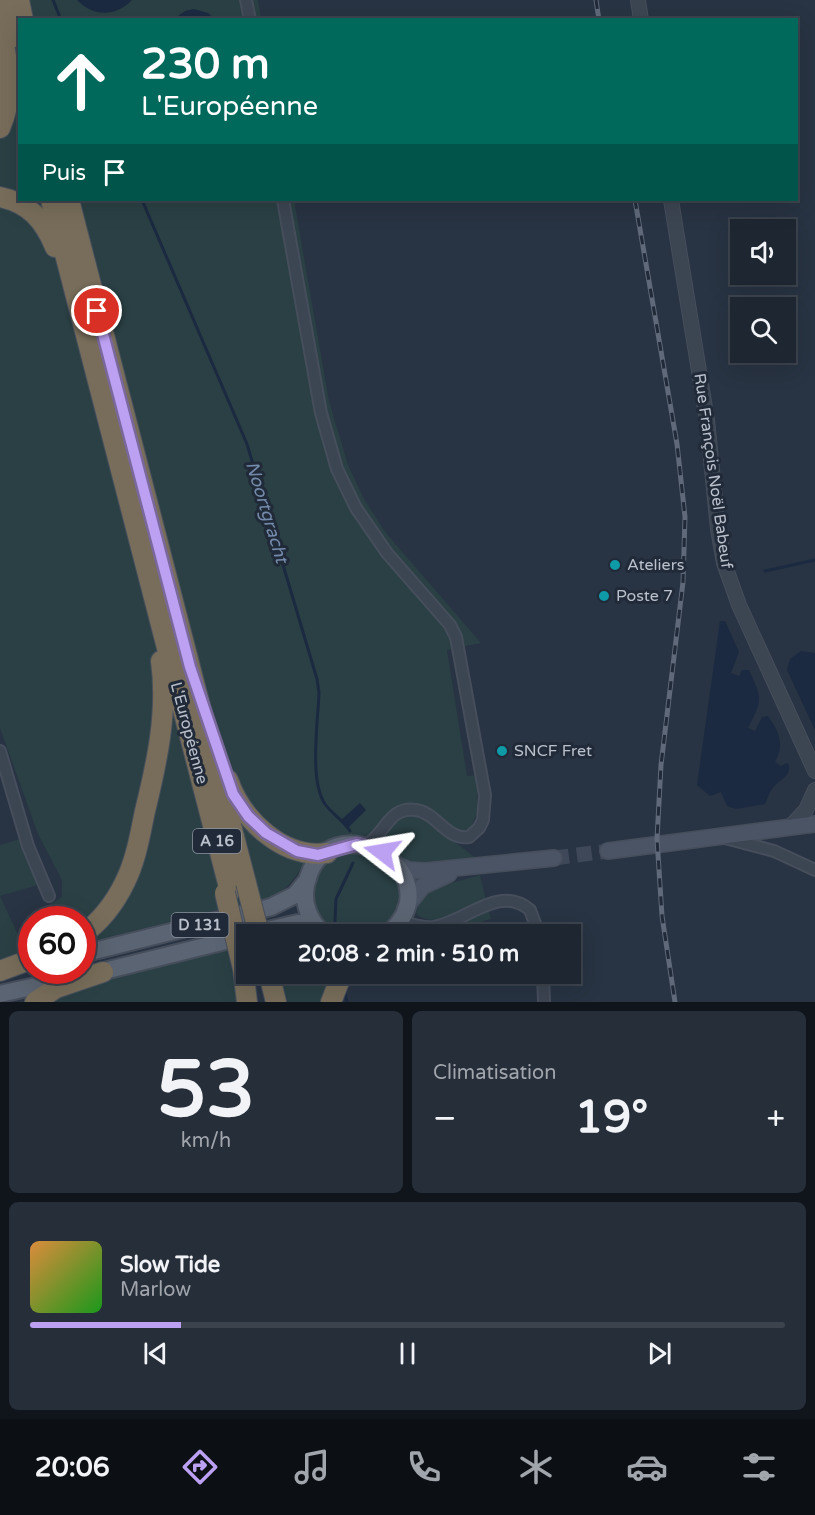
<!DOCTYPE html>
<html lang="fr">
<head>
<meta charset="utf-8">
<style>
	:root { --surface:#1e2632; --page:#262e3a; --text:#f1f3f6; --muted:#a1a5ac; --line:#3c434d; --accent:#bca0f2 }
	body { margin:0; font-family:"Varela Round",sans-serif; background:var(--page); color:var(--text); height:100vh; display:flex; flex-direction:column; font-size:22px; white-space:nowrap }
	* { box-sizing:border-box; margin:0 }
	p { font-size:20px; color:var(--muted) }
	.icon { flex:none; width:33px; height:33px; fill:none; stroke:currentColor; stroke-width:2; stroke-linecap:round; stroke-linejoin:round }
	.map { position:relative; height:1002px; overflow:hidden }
	.drawer { display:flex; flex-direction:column; gap:9px; padding:9px; background:#10151c; flex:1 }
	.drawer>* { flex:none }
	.banner { position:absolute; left:18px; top:18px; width:780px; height:183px; border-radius:0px; box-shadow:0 6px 24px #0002,0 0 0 2px var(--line); background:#00695c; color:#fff; overflow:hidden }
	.controls { position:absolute; left:730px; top:219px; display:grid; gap:12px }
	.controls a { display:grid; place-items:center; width:66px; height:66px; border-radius:0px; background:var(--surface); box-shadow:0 6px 24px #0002,0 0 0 2px var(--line); font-size:30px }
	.speed { position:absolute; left:18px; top:906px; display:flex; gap:12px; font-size:30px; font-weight:700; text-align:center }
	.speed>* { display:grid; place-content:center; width:78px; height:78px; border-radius:50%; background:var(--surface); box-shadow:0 6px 24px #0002,0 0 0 2px var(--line); line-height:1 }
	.speed .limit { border:9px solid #d22; background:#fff; color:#111 }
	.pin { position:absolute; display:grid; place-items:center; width:51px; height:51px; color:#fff; margin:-26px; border:3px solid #fff; border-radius:50%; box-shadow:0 2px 6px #0007 }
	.me { position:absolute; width:66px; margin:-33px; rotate:284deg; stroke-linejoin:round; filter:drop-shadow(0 0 4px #0008) }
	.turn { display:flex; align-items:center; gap:21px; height:126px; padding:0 24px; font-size:27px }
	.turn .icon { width:78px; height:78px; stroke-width:2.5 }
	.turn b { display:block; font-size:42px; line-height:51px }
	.then { display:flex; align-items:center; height:57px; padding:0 24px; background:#0003; gap:12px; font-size:22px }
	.big { font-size:45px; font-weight:800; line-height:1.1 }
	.drawer .card { flex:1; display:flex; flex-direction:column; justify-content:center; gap:9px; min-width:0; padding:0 21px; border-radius:9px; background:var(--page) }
	.drawer .dial { align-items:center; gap:0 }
	.dial b { font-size:78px; line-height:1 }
	.song { display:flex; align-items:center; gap:18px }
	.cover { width:72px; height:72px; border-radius:9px; background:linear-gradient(135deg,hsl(30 70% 55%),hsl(120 70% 35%)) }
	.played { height:6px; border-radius:3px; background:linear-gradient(90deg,var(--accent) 20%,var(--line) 20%) }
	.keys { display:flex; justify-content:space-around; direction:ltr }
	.heat { display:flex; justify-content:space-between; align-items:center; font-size:33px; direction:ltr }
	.drawer .tiles { flex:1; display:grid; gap:9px; grid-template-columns:1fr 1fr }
	.card:last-child { grid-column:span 2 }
	.trip { position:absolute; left:236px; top:924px; width:345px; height:60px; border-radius:0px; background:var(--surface); box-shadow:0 6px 24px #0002,0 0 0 2px var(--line); font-weight:800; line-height:60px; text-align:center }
	.dock { display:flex; height:96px; justify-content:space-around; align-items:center; background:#0c0f14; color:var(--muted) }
	.dock .icon { width:42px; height:42px }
	.dock .on { color:var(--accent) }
	.dock b { font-size:27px; color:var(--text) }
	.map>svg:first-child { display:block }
	.green { fill:#2a4044 }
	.water { fill:#1b2a41 }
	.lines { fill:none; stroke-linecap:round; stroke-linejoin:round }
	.stream { stroke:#1b2a41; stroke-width:3 }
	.secondary-tunnel { stroke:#3e4858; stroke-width:15; stroke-dasharray:15 8; stroke-linecap:butt }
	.minor-casing { stroke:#464e5c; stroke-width:14 }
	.tertiary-casing { stroke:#464e5c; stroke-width:16 }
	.secondary-casing { stroke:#464e5c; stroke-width:18 }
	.primary-casing { stroke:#464e5c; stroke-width:20 }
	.motorway-casing { stroke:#47505d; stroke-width:22 }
	.minor { stroke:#3c4552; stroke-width:10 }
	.tertiary { stroke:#3c4552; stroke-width:14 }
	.secondary { stroke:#4b5465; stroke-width:15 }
	.primary { stroke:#5b6472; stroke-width:16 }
	.motorway { stroke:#786d5a; stroke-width:20 }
	.rail-casing { stroke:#5f6979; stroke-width:5 }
	.rail { stroke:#212a38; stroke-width:3; stroke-dasharray:9; stroke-linecap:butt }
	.motorway-bridge-casing { stroke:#47505d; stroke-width:22; stroke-linecap:butt }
	.motorway-bridge { stroke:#786d5a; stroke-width:20 }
	.route-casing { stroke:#7a689d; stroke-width:15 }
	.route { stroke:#bca0f2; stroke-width:10 }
	.culture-dot { fill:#0f9aa8; stroke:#212a38; stroke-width:2 }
	.labels { text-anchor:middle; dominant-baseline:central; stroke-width:6; stroke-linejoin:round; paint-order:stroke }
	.shield { fill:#212a38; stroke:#8c93a0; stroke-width:1.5 }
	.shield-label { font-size:15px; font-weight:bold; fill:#bac0cc }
	.street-label { font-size:16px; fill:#bac0cc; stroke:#212a38 }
	.poi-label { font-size:16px; fill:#bac0cc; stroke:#212a38; text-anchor:start }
	.water-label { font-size:18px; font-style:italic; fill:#748aaa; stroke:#212a38 }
</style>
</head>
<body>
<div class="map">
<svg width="815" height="1002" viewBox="0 0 815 1002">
	<rect width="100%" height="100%" fill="#283343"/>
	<path class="green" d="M0,0H258L261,19L20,20V200H294L329,401L348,465L364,499L386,533L481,643L447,650L467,776L477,775V813L471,828L465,830L456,843L476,858L412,863C396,858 391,842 369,836C354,833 328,839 316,850C296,869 297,887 267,898L83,943L82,920L41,919L40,911L62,897V880L38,834L0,728Z
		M20,839L38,885L0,896L21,941L31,938V950L0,959V845Z
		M366,852C375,859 390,867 396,876C409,895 394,925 377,934H336C312,919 307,893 321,870C325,864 331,857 338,854C346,852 358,852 366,852Z
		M480,875L486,901C469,908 431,931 416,913L422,894L430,889Z
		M488,908L491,919L440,934H400L406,930L429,931Z
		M227,946L238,1002H45L66,991Z
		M280,974H335L327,1002H287Z"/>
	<path class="water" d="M77,0H132C116,17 93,17 77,0Z
		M194,9L208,13L215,19H174L185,11Z
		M720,621H725L739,652L731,673L739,676L742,670H749C763,700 762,700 748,728L755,731L762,717L768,716C779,732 785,744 775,762L781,766L786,763L789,764C791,778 779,779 772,789C769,793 767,799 765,804L736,809L727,806L721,792L710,796L697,785Z
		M801,651L815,653V730L787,670L790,659Z
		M360,803L366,810L347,829L341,820Z"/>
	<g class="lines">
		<path class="stream" d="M53,0L61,20
			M142,200L247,444L317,679L319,693C318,721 309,781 325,804C332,814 343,820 350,831
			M765,571L815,560
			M335,921L336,899L353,863
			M344,990L347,1002"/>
		<path class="secondary-tunnel" d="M554,858L608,851"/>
		<defs>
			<path id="minor" d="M246,0L250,20
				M283,200L321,413L337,469L356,508L387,553L450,625L456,637L485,795L483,820L479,828L469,837C446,840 437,813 416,810C388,806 386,834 366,845
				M0,751L28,846L49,896
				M725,838L774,851L815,870
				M400,920C411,924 421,928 433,927C465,923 499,883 530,910L539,934
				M543,974L544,1002"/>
			<path id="tertiary" d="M638,0L641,20
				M671,200L707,420L718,529L724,563L739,605L815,771
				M789,828L806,810L815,790"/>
			<path id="secondary" d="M608,851L815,824
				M397,865L409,870L425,871L554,858
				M405,908L423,886L449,874"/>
			<path id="primary" d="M251,934L298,923L316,926
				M324,934C310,922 302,904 306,885C325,796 459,872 388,934
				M82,954L271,907L295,895L308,879
				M92,974L246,936
				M0,994L67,979"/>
			<path id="motorway" d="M1,0L11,38
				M19,0L23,20
				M0,27C8,61 15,95 0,128
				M0,197C29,203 44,220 55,247
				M51,200L230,891
				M69,200L246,883
				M228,780C242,820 283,859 327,853
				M82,935C101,921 115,903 125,882C136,860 140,835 145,811C157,762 168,712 161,661
				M243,969L247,1002
				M0,971L32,959
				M269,974L276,1002
				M35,1002L56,988L103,972
				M331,1002L342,974"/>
		</defs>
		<use href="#minor" class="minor-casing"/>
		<use href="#tertiary" class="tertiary-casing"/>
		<use href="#secondary" class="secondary-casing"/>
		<use href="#primary" class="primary-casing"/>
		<use href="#motorway" class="motorway-casing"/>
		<use href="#minor" class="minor"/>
		<use href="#tertiary" class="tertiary"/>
		<use href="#secondary" class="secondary"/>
		<use href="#primary" class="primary"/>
		<use href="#motorway" class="motorway"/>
		<defs>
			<path id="rail" d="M596,0L599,20
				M635,200L677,444L685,517L683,582L661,765L657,839L662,916L675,1002"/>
		</defs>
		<use href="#rail" class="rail-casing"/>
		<use href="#rail" class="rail"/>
		<defs>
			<path id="motorway-bridge" d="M246,883L259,934
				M225,893L243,969"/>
		</defs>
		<use href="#motorway-bridge" class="motorway-bridge-casing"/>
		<use href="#motorway-bridge" class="motorway-bridge"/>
	</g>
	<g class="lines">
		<defs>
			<path id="route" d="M97,311L190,667L233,794L248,816L266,833L297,851L318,855L357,844L382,852"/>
		</defs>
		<use href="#route" class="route-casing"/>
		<use href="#route" class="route"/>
	</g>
	<g class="culture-dot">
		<circle cx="615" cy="565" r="6"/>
		<circle cx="604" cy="596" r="6"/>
		<circle cx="502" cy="751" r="6"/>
	</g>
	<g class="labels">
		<g class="shield">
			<rect x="193" y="829" width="48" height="24" rx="4.5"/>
			<rect x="171.5" y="913" width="57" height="24" rx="4.5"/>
		</g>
		<g class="shield-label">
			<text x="217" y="841">A 16</text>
			<text x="200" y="925">D 131</text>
		</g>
		<g class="street-label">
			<text transform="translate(713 471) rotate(82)">Rue François Noël Babeuf</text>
			<text transform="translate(189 733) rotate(75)">L'Européenne</text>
		</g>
		<g class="poi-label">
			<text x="627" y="565">Ateliers</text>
			<text x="616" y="596">Poste 7</text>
			<text x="514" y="751">SNCF Fret</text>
		</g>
		<g class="water-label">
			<text transform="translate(267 512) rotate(73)">Noortgracht</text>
		</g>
	</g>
</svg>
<div class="controls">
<a><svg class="icon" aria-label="sound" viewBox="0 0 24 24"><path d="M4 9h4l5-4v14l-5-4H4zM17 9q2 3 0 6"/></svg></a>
<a><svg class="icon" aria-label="search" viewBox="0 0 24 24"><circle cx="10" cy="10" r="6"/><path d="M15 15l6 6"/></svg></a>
</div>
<div class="speed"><div class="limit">60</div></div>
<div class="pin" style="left:97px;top:311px;background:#d93025"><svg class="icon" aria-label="arrive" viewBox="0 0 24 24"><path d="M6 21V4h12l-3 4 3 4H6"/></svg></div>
<svg class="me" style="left:382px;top:852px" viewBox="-20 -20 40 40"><path d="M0-17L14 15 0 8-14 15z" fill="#bca0f2" stroke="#fff" stroke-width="4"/></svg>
<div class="trip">20:08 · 2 min · 510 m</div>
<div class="banner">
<div class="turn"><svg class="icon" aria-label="ahead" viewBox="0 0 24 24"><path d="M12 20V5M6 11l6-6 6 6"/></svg><div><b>230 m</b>L'Européenne</div></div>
<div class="then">Puis<svg class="icon" aria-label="arrive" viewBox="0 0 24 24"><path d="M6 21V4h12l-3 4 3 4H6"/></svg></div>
</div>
</div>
<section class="drawer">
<div class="tiles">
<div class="card dial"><b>53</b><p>km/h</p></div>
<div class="card"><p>Climatisation</p>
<div class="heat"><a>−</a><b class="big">19°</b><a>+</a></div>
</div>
<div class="card">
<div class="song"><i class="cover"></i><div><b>Slow Tide</b><p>Marlow</p></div></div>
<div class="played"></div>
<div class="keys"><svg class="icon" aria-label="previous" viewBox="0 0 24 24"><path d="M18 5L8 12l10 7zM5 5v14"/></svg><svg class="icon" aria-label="pause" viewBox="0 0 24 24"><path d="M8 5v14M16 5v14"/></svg><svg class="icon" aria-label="next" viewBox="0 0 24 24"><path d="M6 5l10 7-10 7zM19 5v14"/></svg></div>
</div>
</div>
</section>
<nav class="dock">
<b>20:06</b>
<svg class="icon on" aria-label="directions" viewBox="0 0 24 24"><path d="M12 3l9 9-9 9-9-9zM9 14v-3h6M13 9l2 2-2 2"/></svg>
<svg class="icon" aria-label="music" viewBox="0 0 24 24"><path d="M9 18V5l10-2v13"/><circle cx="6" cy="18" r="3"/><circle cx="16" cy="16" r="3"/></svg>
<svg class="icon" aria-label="phone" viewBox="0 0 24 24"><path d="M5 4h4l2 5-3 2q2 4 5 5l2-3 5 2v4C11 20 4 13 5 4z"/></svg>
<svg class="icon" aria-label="climate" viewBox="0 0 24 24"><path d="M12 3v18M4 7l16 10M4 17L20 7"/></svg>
<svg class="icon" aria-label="car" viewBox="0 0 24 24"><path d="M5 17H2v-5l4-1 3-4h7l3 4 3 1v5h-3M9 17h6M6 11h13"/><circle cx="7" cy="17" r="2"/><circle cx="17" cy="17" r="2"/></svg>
<svg class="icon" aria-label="filters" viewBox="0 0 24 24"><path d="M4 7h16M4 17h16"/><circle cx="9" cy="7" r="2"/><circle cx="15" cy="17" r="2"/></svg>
</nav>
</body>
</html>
